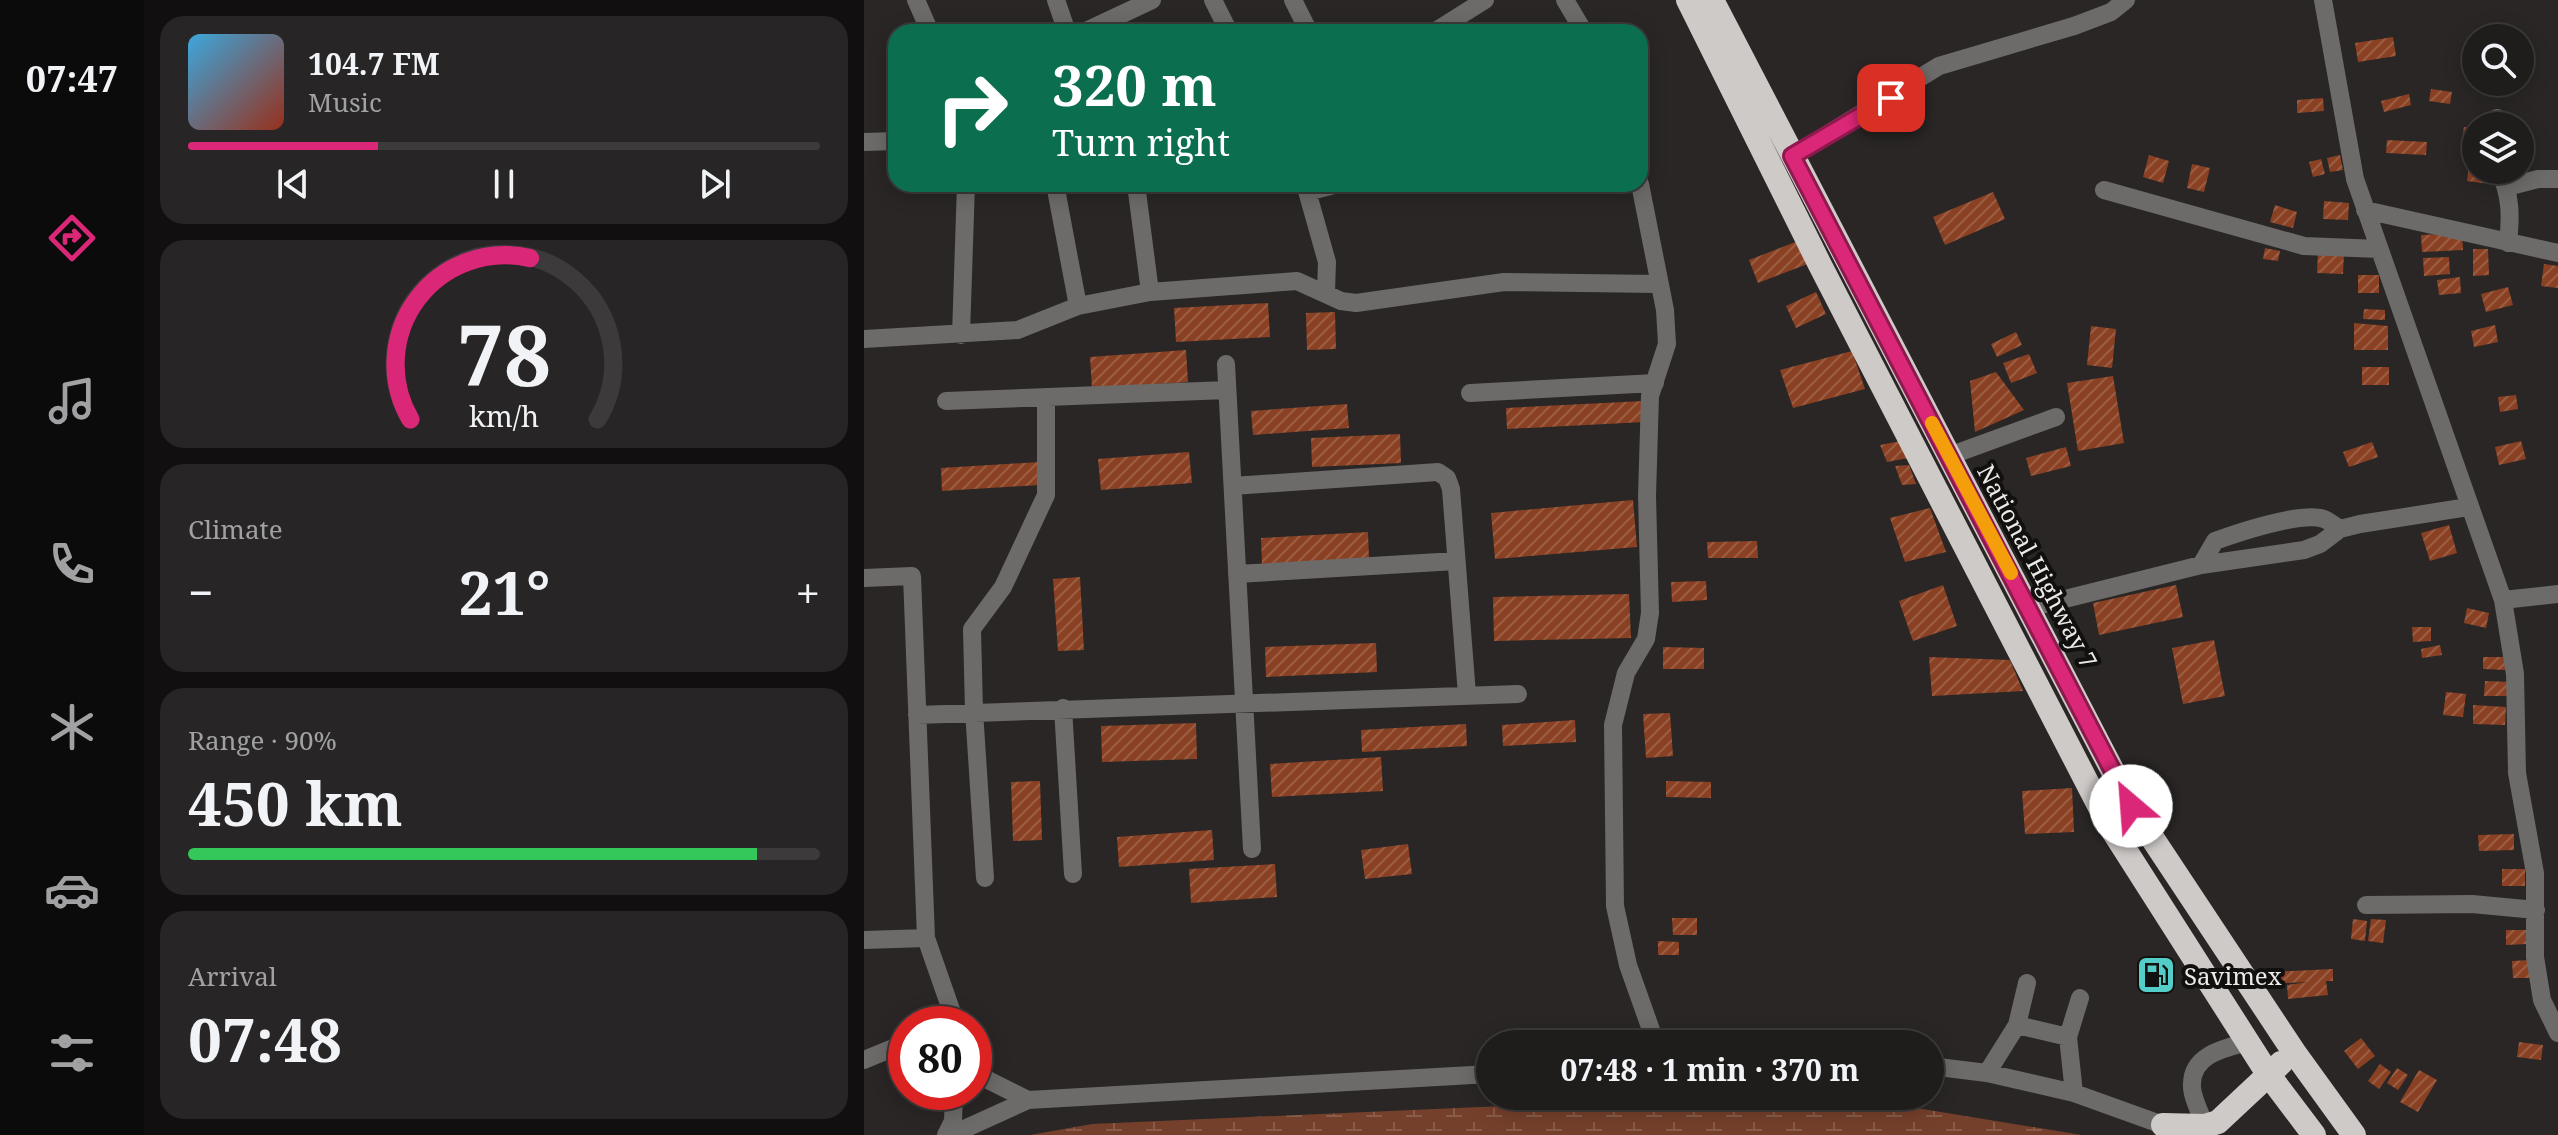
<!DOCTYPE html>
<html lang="en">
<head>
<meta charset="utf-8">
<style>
	:root { --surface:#1f1c1c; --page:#272525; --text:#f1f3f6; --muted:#a1a1a3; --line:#3c3a3b; --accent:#db2777 }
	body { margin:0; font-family:"Noto Serif",serif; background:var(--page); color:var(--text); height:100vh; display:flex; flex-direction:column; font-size:30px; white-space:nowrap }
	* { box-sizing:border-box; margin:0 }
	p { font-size:26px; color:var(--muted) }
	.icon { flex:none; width:44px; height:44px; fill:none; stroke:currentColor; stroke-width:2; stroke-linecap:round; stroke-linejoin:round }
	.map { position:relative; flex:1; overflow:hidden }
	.drawer { display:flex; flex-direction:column; gap:16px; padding:16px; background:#110f0f; width:720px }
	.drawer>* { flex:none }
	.top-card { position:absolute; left:24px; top:24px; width:760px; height:168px; border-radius:24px; box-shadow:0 4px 20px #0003,0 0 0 2px var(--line); background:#0b6e4f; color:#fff; overflow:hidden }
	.tools { position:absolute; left:1598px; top:24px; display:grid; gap:16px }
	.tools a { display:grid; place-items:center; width:72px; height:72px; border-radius:50%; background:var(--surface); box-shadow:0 4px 20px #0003,0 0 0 2px var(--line); font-size:40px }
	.speed { position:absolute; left:24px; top:1006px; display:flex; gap:16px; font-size:40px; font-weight:700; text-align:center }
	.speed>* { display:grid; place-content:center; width:104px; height:104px; border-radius:50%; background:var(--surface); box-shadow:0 4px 20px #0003,0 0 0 2px var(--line); line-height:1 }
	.speed .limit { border:12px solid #d22; background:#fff; color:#111 }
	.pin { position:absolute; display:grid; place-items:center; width:68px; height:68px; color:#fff; margin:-34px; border-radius:16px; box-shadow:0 4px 12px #0006 }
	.me { position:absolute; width:88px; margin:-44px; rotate:333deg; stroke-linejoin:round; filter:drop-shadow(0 0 6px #0008) }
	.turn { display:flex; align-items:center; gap:28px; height:168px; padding:0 32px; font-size:36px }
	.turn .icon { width:104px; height:104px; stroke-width:2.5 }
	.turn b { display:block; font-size:56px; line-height:68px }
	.big { font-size:60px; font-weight:700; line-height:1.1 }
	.drawer .widget { flex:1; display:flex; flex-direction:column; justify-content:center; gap:12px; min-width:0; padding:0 28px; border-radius:24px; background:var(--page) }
	.drawer .dial { align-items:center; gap:0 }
	.dial svg { height:208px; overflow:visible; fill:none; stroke:var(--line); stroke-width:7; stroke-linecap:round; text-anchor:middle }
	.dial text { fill:var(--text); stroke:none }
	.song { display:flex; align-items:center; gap:24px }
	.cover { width:96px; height:96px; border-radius:12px; background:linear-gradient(135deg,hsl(200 70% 55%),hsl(10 70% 35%)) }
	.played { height:8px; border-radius:4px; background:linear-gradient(90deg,var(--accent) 30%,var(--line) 30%) }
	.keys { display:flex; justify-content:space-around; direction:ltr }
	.heat { display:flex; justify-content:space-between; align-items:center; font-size:44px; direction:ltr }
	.charge { height:12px; border-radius:6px; background:linear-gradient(90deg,#34c759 90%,var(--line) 0) }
	.trip { position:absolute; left:612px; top:1030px; width:468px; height:80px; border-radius:40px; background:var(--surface); box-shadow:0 4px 20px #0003,0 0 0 2px var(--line); font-weight:700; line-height:80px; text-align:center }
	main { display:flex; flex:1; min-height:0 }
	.menu { display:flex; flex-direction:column; width:144px; justify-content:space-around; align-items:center; background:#0c0b0b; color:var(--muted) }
	.menu .icon { width:56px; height:56px }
	.menu .on { color:var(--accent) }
	.menu b { font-size:36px; color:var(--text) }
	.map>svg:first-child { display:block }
	.wetland { fill:url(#wetland-marsh) }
	.building { fill:url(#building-hatch) }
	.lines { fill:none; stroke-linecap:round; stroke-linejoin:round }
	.minor { stroke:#6c6b6a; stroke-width:18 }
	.highway { stroke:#cecac8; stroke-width:24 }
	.route-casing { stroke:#8e194d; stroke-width:20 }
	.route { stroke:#db2777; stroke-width:14 }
	.slow { stroke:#f59e0b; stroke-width:14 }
	.labels { text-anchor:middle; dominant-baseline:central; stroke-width:8; stroke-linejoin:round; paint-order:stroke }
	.street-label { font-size:24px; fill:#eceae9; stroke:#11100f }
	.poi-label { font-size:24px; fill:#eceae9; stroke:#11100f; text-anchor:start }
</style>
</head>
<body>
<main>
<nav class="menu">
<b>07:47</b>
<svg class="icon on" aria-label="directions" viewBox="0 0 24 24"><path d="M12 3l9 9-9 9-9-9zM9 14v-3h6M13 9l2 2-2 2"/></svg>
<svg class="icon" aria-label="music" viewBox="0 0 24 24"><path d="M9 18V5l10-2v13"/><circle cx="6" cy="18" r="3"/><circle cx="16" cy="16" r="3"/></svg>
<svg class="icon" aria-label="phone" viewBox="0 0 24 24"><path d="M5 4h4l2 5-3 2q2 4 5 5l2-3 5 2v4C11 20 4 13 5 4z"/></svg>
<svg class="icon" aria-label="climate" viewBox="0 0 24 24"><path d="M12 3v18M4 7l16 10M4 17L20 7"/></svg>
<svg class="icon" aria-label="car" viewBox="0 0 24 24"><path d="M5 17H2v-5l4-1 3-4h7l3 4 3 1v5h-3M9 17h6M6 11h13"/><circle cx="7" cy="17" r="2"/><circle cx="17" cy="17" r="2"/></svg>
<svg class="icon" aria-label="filters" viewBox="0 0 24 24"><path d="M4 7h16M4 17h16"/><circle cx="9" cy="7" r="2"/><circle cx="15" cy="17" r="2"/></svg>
</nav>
<section class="drawer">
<div class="widget">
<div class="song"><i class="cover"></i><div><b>104.7 FM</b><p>Music</p></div></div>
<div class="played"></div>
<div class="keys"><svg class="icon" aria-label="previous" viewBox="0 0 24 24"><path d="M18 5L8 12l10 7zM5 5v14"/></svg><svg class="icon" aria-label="pause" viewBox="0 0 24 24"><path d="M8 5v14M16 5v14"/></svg><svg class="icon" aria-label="next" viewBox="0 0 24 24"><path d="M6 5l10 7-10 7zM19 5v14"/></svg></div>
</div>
<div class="widget dial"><svg viewBox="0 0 100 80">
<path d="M14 69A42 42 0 1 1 86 69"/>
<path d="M14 69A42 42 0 0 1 60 7" stroke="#db2777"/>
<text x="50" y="56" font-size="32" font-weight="700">78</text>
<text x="50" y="72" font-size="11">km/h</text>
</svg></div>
<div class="widget"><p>Climate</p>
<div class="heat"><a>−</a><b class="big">21°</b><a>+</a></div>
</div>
<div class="widget"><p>Range · 90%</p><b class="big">450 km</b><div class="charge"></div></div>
<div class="widget"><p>Arrival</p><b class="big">07:48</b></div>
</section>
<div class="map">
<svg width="1694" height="1135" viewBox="0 0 1694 1135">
	<defs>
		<pattern id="wetland-marsh" width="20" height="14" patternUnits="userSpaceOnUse" patternTransform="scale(2)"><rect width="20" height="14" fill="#75402b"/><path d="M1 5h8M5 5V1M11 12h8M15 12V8" fill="none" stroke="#895c4a"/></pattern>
		<pattern id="building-hatch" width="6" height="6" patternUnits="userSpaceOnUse" patternTransform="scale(2)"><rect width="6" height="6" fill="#8a4123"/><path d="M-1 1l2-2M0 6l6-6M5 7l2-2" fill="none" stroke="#9b5d43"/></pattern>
	</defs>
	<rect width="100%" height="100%" fill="#292625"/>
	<path class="wetland" d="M864,1096H979L1218,1135H166L228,1124Z"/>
	<path class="building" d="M1529,37L1532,56L1494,62L1491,43Z
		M1567,89L1588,92L1586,104L1565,101Z
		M1545,94L1547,105L1520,112L1517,101Z
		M1459,98L1460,111L1433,113V100Z
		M1600,127L1612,129V146L1597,144Z
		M1656,132L1668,133L1664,158L1656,157Z
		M1523,140L1563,142L1562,155L1522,153Z
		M1285,155L1305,161L1299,183L1279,177Z
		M1476,155L1479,170L1466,172L1463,158Z
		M1457,159L1461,174L1449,177L1445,162Z
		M1328,164L1346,168L1340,192L1323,188Z
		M1605,165L1612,166V170H1627L1625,184L1603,181Z
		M1129,192L1141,219L1081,245L1069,217Z
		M1460,201L1485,203L1484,220L1459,219Z
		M1411,205L1433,212L1429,228L1406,222Z
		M1598,233L1599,250L1558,252L1557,235Z
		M939,239L949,262L894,283L885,260Z
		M1401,248L1416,251L1414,261L1399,259Z
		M1609,249H1624L1625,275L1609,276Z
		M1454,252L1480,253L1479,274L1453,273Z
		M1585,257L1586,274L1560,276L1559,258Z
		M1680,264L1694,266V288L1677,286Z
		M1494,275H1515V293H1494Z
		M1596,277L1597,293L1575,295L1573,280Z
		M1644,287L1649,305L1622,312L1617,294Z
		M952,292L962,314L932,328L922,306Z
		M404,303L406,337L312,342L310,308Z
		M1500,309L1521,310V320L1499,319Z
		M471,312L472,349L443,350L442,313Z
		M1490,323L1524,326V350H1490Z
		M1631,325L1634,342L1610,347L1607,331Z
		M1227,326L1252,329L1248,368L1223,365Z
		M1152,332L1158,345L1133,357L1127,344Z
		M322,350L324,382L228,388L226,357Z
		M988,351L1001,389L929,408L916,370Z
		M1165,354L1173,373L1147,383L1139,363Z
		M1498,367H1525V385H1498Z
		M1132,372L1160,410L1111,432L1106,381Z
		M1249,376L1260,443L1214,451L1203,383Z
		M1652,395L1654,409L1636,412L1634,397Z
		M779,401L780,422L643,429L642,408Z
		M483,404L485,428L389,435L387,411Z
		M536,434L537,463L448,467L447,438Z
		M1037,441L1044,458L1023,462L1016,445Z
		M1657,441L1662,459L1635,465L1631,447Z
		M1508,442L1514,457L1485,467L1479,452Z
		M1202,447L1207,466L1167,476L1162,458Z
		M325,452L328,483L237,490L234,459Z
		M175,462L176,485L78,491L77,468Z
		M1045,465L1052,484L1038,485L1031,466Z
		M769,500L773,547L631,559L627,513Z
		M1066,508L1082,552L1041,562L1026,518Z
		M1585,525L1593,553L1566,561L1557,533Z
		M504,532L505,559L398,565L397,538Z
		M893,541L894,558H844L843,542Z
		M216,577L220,650L194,651L189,579Z
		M842,581L843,600L808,602L807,582Z
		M1079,585L1093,626L1049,641L1035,601Z
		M1312,585L1319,617L1235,635L1229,603Z
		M765,594L767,638L630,641L629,597Z
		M1603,608L1625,613L1622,628L1600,623Z
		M1548,627H1567V641L1549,642Z
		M1350,640L1361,696L1319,704L1308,648Z
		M512,643L513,672L402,677L401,647Z
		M1576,645L1578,655L1558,658L1557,649Z
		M799,647L840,648V669H799Z
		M1065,657L1146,660L1159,691L1068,696Z
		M1619,657H1642V670L1619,669Z
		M1621,681L1648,682L1647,696H1620Z
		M1582,692L1602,694L1599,717L1579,715Z
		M1609,705L1642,707L1641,725L1609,724Z
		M806,713L809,756L782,758L779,714Z
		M711,720L712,742L639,746L638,725Z
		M332,723L333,759L238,762L237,726Z
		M602,724L603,746L498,752L497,730Z
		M517,757L519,791L408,797L406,764Z
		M176,781L178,840L149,841L147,782Z
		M802,781L847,782V798L802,797Z
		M1208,788L1210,832L1161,834L1158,791Z
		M348,830L350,860L255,867L253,837Z
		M1650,834V850L1615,851L1614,835Z
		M544,844L548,874L501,879L497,850Z
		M411,864L413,897L327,903L325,869Z
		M1638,869H1661V886H1638Z
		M808,918H833V935H809Z
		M1489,919L1503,921L1501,941L1487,939Z
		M1507,919L1522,920L1519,943L1504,941Z
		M1642,930H1663V944L1642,945Z
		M794,941L815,942V955H794Z
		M1666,960L1667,978H1649L1648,961Z
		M1469,969V981H1462L1464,995L1424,999L1423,985L1444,982L1403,984V972Z
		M1497,1038L1511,1056L1494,1069L1480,1051Z
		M1655,1042L1679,1045L1677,1060L1653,1057Z
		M1516,1064L1527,1072L1515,1089L1504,1081Z
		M1533,1068L1544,1075L1534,1090L1523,1083Z
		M1555,1070L1573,1080L1554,1112L1536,1102Z"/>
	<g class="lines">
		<path class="minor" d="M52,0L66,32
			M192,0L203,32
			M349,0L365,32
			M429,0L445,32
			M701,0L720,32
			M1459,0L1491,179L1639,600L1651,674L1653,773L1671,873V957L1678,1000L1694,1033
			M220,32L288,0
			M570,32L621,0
			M1632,126L1633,118
			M0,142L32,141
			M928,156L1075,66L1210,26L1247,12L1262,0
			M1635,170C1647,195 1647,216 1644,243
			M191,184L214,306
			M272,184L286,292
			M441,184L463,262L462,292
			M776,184L801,310L803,344L786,396L783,496L786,613L782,639L762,673L749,725L751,906L764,965L792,1044
			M1643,187L1674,179H1694
			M1240,190L1440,246L1515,249
			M443,192L474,184
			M1501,210L1694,253
			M97,335L102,184
			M0,339L154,330L214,306L286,292L433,281L477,301L492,303L640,282L794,284
			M362,364L388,849
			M606,393L791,383
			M82,401L363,390
			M1085,456L1192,417
			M369,486L574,472L583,478L587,489L603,695
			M1337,565L1351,541C1373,533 1438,511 1460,519C1465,521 1471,526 1476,529
			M373,574L592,561
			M0,578L48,576L62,938L92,1024
			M1639,600L1694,594
			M1165,608L1337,565L1440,550L1456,544L1476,529L1496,524L1604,507
			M199,708L209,874
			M53,715L654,694
			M121,878L110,711L108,629L139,587L182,495V397
			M1502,905L1608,904L1672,910
			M0,940L62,938
			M1153,1025L1163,983
			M1204,1037L1216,998
			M0,1060L29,1048L42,1049
			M1066,1066L1123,1073L1210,1093L1299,1125
			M110,1073L164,1100
			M1123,1073L1153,1025L1204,1037L1210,1093
			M1341,1126C1337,1114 1327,1096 1328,1084C1328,1054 1362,1048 1384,1042
			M82,1135L89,1121L90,1092
			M87,1135L164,1100L626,1074"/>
		<path class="highway" d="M824,0L956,265L1244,823L1404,1074L1450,1135
			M848,0L1267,806L1430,1052L1490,1135
			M1299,1125L1341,1126L1354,1122L1417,1063"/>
	</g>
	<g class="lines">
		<defs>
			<path id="route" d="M1027,98L928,156L1267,806"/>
		</defs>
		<use href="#route" class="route-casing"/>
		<use href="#route" class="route"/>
		<path class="slow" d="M1068,423L1147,573"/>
	</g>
	<defs>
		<symbol id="fuel-square" viewBox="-11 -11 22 22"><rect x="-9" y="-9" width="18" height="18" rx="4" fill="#54cdc8" stroke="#11100f"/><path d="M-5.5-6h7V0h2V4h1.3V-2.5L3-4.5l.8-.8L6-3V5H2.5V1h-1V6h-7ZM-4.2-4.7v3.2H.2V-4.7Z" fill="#111"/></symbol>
	</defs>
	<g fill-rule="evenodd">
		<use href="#fuel-square" x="1270" y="953" width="44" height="44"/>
	</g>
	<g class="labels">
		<g class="street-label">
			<text transform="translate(1174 566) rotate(62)">National Highway 7</text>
		</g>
		<g class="poi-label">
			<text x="1320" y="975">Savimex</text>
		</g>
	</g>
</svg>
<div class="tools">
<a><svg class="icon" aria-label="search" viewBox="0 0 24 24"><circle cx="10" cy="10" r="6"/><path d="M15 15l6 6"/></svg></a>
<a><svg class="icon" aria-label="layers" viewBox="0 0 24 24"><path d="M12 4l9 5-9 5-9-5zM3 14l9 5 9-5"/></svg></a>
</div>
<div class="speed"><div class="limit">80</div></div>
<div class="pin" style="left:1027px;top:98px;background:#d93025"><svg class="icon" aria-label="arrive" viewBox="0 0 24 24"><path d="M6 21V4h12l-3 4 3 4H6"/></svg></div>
<svg class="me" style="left:1267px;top:806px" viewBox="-20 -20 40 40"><circle r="19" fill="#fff"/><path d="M0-13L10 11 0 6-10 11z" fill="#db2777"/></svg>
<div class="trip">07:48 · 1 min · 370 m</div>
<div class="top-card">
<div class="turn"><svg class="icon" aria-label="right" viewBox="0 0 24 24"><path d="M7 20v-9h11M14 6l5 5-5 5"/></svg><div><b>320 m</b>Turn right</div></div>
</div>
</div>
</main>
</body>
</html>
